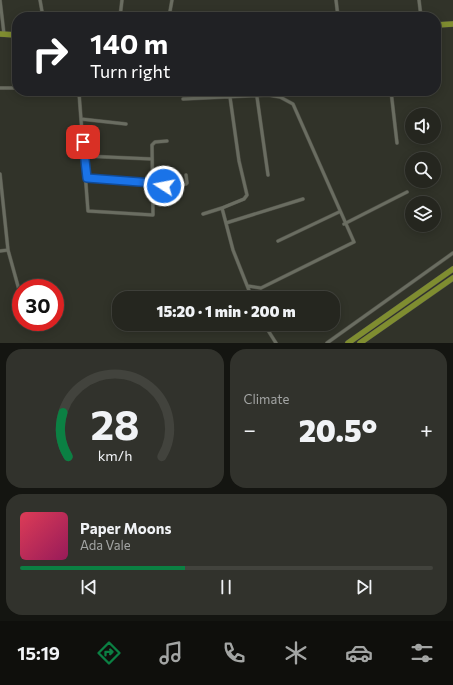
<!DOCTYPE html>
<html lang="en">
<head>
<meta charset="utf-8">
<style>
	:root { --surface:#25261f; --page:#31322c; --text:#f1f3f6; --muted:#a3a5a4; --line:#42433d; --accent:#0b8043 }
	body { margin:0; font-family:Commissioner,sans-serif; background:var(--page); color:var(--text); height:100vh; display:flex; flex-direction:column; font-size:15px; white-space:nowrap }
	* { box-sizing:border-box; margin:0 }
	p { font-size:13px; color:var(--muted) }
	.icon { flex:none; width:22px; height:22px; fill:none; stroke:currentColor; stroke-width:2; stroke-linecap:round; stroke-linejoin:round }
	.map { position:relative; height:343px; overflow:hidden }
	.panel { display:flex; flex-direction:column; gap:6px; padding:6px; background:#141511; flex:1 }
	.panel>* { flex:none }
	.banner { position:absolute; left:12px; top:12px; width:429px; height:84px; border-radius:16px; box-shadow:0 2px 10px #0003,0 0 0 1px var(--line); background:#202124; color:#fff; overflow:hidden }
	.tools { position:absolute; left:405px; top:108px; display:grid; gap:8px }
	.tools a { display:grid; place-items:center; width:36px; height:36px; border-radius:50%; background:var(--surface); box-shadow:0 2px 10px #0003,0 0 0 1px var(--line); font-size:20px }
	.speed { position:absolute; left:12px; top:279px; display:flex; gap:8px; font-size:20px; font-weight:700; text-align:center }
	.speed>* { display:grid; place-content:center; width:52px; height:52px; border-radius:50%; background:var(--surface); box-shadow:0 2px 10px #0003,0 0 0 1px var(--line); line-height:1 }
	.speed .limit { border:6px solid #d22; background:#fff; color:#111 }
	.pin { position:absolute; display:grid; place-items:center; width:34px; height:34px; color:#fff; margin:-17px; border-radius:8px; box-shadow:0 2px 6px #0006 }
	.me { position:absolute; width:44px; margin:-22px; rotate:281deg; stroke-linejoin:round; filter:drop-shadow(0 0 3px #0008) }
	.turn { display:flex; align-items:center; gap:14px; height:84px; padding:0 12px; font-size:18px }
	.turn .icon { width:52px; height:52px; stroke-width:2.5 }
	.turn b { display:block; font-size:28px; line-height:34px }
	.big { font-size:30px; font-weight:800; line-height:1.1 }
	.panel .card { flex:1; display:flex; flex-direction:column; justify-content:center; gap:6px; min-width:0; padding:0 14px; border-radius:16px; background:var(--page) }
	.panel .dial { align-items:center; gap:0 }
	.dial svg { height:104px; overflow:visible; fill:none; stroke:var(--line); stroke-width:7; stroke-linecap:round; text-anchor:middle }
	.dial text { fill:var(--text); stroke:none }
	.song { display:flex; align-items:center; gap:12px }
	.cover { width:48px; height:48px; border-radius:6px; background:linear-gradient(135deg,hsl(350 70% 55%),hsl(330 70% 35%)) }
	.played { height:4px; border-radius:2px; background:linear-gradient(90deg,var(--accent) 40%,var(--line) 40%) }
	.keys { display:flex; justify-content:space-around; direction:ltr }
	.heat { display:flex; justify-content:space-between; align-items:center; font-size:22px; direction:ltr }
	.panel .tiles { flex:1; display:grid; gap:6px; grid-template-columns:1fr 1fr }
	.card:last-child { grid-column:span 2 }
	.trip { position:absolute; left:112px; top:291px; width:228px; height:40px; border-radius:16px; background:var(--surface); box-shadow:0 2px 10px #0003,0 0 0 1px var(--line); font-weight:800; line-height:40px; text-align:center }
	.tab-bar { display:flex; height:64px; justify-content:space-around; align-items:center; background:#0f0f0c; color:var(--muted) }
	.tab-bar .icon { width:28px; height:28px }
	.tab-bar .current { color:var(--accent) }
	.tab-bar b { font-size:18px; color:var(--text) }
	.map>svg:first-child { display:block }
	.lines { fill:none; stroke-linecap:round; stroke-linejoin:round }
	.street-casing { stroke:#4e4f46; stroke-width:4 }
	.highway-casing { stroke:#4e4f46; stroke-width:6 }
	.street { stroke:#6a6d61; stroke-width:3 }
	.highway { stroke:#7f8d30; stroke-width:5.5 }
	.route-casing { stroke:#114b97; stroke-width:10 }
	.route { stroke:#1a73e8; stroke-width:7 }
</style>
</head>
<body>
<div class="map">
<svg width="453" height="343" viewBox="0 0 453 343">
	<rect width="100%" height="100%" fill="#313329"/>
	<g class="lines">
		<defs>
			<path id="street" d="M0,0L4,34
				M40,0L43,17
				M336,0L338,17
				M419,0L421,17
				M120,17L122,0
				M169,17L172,0
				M0,88H17
				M60,91L79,93L88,211L153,215L152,145L155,142L167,141
				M391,91L397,143
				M79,93L97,94
				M230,97L239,161L247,195L244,199L222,208L233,250L252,298
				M257,97L268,175
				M183,99L268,95L280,97L293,104L354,242L261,288L248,286
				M81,119L126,124
				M84,156L152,159
				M0,174L8,250L21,297
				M87,178L153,183
				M153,187L186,184L187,183L186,175
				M203,214L222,208
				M226,223L303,199
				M344,224L407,192
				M278,241L339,212
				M0,251L8,250
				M264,324L276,343
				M327,343L453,253"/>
			<path id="highway" d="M436,25L453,24
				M0,34L17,35
				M348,343L453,269
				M360,343L453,278"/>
		</defs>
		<use href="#street" class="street-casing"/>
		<use href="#highway" class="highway-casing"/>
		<use href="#street" class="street"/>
		<use href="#highway" class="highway"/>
	</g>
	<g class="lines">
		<defs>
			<path id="route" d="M83,142L87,178L153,183V187L164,186"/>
		</defs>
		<use href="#route" class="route-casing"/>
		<use href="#route" class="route"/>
	</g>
</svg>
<div class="tools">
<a><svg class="icon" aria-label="sound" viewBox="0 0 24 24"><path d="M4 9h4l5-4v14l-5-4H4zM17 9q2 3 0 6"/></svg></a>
<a><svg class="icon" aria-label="search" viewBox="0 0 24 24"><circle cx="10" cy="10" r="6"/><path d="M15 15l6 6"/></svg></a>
<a><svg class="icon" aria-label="layers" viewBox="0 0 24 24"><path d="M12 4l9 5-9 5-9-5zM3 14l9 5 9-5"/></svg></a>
</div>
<div class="speed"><div class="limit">30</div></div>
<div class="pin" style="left:83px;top:142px;background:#d93025"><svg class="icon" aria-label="arrive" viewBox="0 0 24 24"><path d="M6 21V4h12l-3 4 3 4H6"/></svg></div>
<svg class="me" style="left:164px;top:186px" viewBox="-20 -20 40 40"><circle r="17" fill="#1a73e8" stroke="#fff" stroke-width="3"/><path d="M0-11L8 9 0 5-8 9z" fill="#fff"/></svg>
<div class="trip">15:20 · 1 min · 200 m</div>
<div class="banner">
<div class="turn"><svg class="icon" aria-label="right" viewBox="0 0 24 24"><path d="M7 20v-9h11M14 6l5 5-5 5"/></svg><div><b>140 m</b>Turn right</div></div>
</div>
</div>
<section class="panel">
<div class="tiles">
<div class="card dial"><svg viewBox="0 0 100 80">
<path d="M14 69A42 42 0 1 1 86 69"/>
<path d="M14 69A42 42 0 0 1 10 35" stroke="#0b8043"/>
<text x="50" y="56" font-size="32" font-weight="700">28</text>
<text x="50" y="72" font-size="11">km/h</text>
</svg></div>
<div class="card"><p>Climate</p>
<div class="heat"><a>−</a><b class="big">20.5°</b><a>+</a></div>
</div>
<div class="card">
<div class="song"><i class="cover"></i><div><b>Paper Moons</b><p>Ada Vale</p></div></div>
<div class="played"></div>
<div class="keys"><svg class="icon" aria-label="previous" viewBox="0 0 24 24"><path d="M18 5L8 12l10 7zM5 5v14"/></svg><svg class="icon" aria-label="pause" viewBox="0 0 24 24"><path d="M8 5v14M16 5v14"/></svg><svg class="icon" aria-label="next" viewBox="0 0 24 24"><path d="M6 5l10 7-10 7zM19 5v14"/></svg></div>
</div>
</div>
</section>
<nav class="tab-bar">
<b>15:19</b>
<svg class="icon current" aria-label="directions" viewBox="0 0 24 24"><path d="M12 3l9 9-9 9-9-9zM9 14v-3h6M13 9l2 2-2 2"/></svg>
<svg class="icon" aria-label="music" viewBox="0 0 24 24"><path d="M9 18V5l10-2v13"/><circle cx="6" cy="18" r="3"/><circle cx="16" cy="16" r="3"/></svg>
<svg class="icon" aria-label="phone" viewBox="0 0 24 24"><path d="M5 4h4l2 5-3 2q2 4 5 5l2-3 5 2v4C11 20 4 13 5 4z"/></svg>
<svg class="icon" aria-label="climate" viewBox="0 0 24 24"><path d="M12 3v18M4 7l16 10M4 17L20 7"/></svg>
<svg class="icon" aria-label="car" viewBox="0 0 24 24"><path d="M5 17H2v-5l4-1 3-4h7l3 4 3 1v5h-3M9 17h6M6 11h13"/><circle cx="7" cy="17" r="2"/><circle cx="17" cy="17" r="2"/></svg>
<svg class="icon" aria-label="filters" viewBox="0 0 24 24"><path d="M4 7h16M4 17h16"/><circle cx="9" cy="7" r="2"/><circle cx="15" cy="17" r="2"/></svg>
</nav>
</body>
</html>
